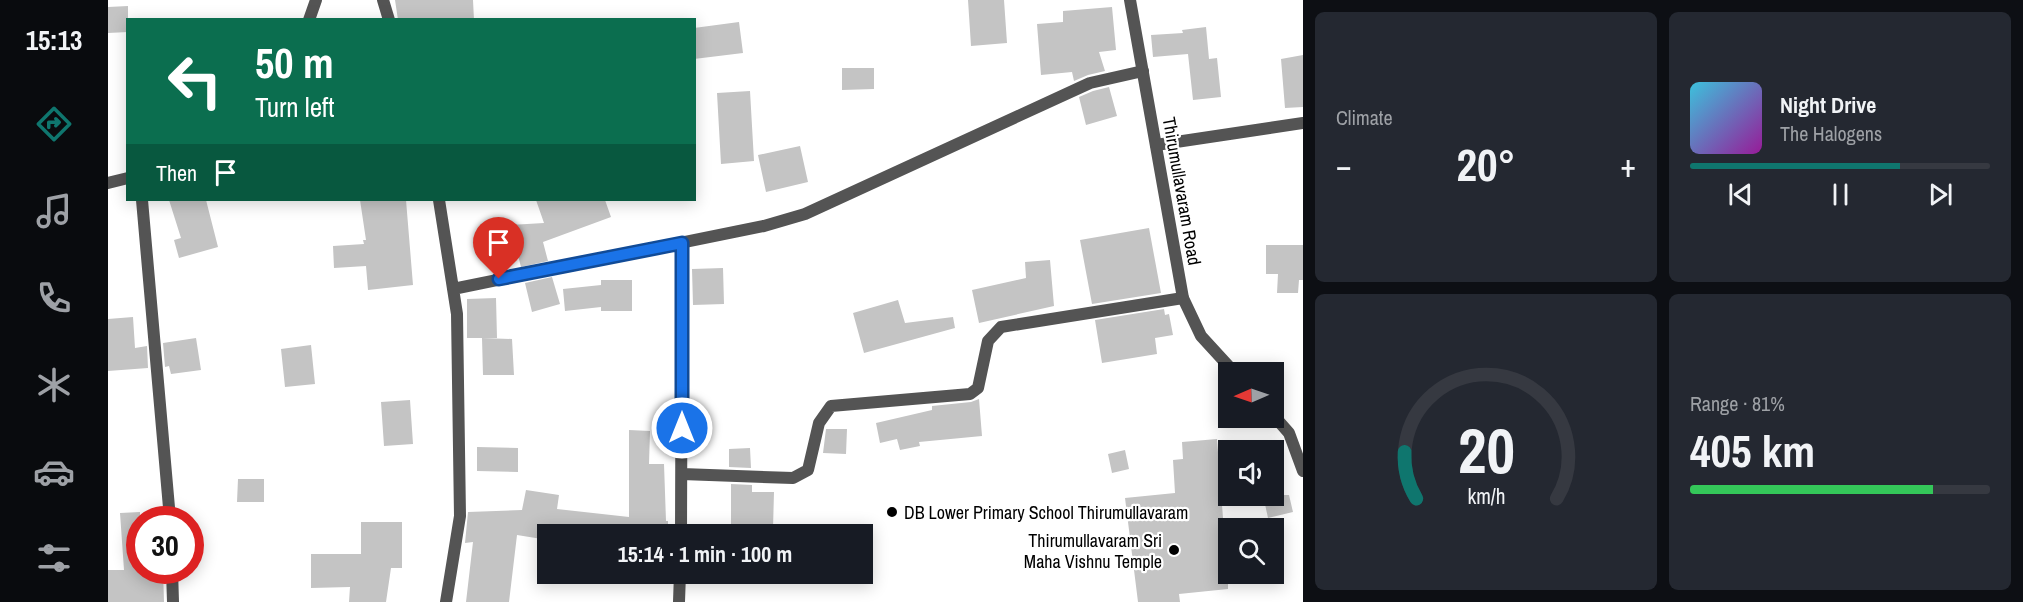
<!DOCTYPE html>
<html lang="en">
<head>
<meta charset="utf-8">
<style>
	:root { --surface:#171b24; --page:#242831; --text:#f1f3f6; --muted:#9ea1a6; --line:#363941; --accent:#0f766e }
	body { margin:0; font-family:"Archivo Narrow",sans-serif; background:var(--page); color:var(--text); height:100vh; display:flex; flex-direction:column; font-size:22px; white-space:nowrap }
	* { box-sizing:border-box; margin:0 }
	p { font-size:20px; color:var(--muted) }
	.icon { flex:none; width:33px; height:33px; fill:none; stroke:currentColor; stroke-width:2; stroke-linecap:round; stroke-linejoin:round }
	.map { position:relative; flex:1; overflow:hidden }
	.side { display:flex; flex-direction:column; gap:12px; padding:12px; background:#0d0f14; width:720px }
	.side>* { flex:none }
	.guide { position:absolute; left:18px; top:18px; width:570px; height:183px; border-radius:0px; box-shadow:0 3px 15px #0003; background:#0b6e4f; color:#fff; overflow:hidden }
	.needle { width:39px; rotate:268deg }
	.buttons { position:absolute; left:1110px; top:362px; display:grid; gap:12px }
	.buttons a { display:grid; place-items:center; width:66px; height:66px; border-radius:0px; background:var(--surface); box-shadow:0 3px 15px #0003; font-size:30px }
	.speed { position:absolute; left:18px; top:506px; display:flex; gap:12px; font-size:30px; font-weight:700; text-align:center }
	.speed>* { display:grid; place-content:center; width:78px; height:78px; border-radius:50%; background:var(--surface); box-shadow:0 3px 15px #0003; line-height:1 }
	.speed .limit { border:9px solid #d22; background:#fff; color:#111 }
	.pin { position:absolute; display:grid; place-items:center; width:51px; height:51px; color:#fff; margin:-62px -26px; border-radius:50% 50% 50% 0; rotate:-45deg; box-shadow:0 0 6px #0007 }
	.pin .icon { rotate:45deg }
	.me { position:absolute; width:66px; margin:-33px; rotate:0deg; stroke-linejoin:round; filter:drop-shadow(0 0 4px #0008) }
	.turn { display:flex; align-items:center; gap:21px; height:126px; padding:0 30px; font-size:27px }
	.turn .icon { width:78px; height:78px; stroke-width:2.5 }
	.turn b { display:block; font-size:42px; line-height:51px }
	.then { display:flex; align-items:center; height:57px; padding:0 30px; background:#0003; gap:12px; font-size:22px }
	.big { font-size:45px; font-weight:800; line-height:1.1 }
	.side .widget { flex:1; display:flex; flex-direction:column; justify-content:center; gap:9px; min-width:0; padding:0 21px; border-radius:9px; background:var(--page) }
	.side .dial { align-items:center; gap:0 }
	.dial svg { height:156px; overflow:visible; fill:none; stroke:var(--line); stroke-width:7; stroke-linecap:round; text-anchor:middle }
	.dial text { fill:var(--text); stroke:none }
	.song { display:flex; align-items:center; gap:18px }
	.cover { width:72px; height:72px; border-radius:9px; background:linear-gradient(135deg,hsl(190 70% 55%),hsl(300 70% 35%)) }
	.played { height:6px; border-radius:3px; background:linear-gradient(90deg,var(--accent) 70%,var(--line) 70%) }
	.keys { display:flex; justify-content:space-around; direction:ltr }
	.heat { display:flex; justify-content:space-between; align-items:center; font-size:33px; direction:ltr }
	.charge { height:9px; border-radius:4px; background:linear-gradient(90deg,#34c759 81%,var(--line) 0) }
	.side .tiles { flex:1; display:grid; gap:12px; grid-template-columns:repeat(2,1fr) }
	.trip { position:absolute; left:429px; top:524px; width:336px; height:60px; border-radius:0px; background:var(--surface); box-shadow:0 3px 15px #0003; font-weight:800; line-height:60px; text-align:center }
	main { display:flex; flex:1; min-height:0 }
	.tabs { display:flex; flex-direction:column; width:108px; justify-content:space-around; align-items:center; background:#090b0e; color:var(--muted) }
	.tabs .icon { width:42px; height:42px }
	.tabs .current { color:var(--accent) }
	.tabs b { font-size:27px; color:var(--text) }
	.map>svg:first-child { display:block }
	.building { fill:#c4c4c4 }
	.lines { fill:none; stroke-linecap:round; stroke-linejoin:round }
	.minor { stroke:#545454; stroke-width:12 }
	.tertiary { stroke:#545454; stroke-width:12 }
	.route-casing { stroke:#114b97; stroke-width:15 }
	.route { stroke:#1a73e8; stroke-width:10 }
	.poi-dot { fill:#000; stroke:#fff; stroke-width:2 }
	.labels { text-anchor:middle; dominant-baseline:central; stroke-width:4.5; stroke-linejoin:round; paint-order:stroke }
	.street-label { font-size:18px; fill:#000; stroke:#fff }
	.poi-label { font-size:18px; fill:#000; stroke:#fff; text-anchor:start }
</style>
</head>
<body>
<main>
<nav class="tabs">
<b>15:13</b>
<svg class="icon current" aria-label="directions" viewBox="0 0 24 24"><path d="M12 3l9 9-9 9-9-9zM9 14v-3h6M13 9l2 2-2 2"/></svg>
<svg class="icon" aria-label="music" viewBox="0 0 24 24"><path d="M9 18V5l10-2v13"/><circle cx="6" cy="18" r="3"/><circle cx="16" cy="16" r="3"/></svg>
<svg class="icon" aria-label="phone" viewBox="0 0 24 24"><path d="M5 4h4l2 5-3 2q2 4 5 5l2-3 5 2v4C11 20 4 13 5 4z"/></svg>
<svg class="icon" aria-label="climate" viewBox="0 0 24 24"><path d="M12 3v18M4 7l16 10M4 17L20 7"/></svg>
<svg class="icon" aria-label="car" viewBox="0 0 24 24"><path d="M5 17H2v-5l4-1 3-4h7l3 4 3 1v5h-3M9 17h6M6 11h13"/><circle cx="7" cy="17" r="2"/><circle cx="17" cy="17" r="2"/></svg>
<svg class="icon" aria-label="filters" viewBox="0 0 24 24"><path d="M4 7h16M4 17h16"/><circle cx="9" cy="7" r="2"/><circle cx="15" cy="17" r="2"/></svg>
</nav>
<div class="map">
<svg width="1195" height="602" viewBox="0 0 1195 602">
	<rect width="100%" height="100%" fill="#fff"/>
	<path class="building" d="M287,0H365L366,20H290Z
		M860,0H896L899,43L863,46Z
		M20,6V32L0,33V7Z
		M1004,7L1008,50L991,52L997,71L980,75L966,81L964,72L933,75L929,24L955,22V11Z
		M631,22L635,53L586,59V28Z
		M1098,27L1101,59L1109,58L1113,97L1085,100L1080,54L1045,57L1043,35L1075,33L1074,30Z
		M1195,55V107L1177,108L1173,59Z
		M734,68H766V89L734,90Z
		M1001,87L1009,116L978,125L971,97L985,91Z
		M642,91L646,161L613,164L609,93Z
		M692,146L700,182L658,192L650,155Z
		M61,200H98L110,247L71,258L66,240L73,238Z
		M252,200H298L305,285L260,290L258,266L226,268L225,246L256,244L255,240H258Z
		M428,200H497L503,217L435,242L440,261L413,267L402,225L436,223Z
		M1041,228L1053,293L984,304L972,240Z
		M1158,245H1195V280H1191L1190,293H1169L1170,274H1158Z
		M942,260L946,306L871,323L864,290L918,278L917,262Z
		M615,268L616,304L585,305L584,269Z
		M444,277L452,304L424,312L417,283Z
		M493,280H524V311H493V307L457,311L455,289L493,285Z
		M388,298L389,338H359V299Z
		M790,300L797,323L845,317L847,328L756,353L745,313Z
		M1056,309L1057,315L1061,314L1065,335L1047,338L1049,354L994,363L987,320Z
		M25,317L27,348L39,346L40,368L0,371V319Z
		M88,338L93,370L63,374L61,366L57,367L55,343Z
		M374,338L404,339L406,375H375Z
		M203,345L207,384L177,387L173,349Z
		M871,399L874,436L811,442L812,446L792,450L789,439L772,443L768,423L824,410V406L863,402Z
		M302,400L305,444L276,446L273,402Z
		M718,429H739L738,454L715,453Z
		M521,430L542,431L541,464H556L558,521H560V534H440V540L409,535L401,602H358L365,542L357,543L360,512L414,510L418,490L451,495L449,509L521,517Z
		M1109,439L1115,518H1120V589L1071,594L1072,602H1030L1017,498L1067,493L1065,460L1075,459L1074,442Z
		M369,447L410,448V472L369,471Z
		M642,448L643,468L621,467V449Z
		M1017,450L1021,469L1004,473L1000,454Z
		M130,479H156V502H129Z
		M623,484L644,485V492H666L665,529L623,528Z
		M1155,495H1181L1185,512L1160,518Z
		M32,512V570H55L56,602H0V570H16L12,513Z
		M253,522H294V568H283L278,602H241L242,587L203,588V554H253Z"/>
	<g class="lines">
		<path class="minor" d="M275,0L281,20
			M201,20L208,0
			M1048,145L1195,123
			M0,183L20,178
			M34,200L62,519
			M331,200L349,314L352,516L338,602
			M345,289L656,226L697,214L982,83L1035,71
			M574,474L685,478L700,470L711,423L723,406L862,394L870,388L880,341L893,327L1075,298
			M573,534L574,243
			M64,570L65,602
			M571,602L572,573"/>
		<path class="tertiary" d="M1022,0L1075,298L1093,336L1126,372
			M1166,416L1181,433L1195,471"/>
	</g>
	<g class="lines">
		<defs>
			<path id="route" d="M391,279L574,243V428"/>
		</defs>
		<use href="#route" class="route-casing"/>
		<use href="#route" class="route"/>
	</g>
	<g class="poi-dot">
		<circle cx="784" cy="512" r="6"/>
		<circle cx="1066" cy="550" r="6"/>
	</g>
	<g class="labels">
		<g class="street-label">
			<text transform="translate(1074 191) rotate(80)">Thirumullavaram Road</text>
		</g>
		<g class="poi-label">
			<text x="796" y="512">DB Lower Primary School Thirumullavaram</text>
			<text x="1054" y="540" text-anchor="end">Thirumullavaram Sri<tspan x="1054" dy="21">Maha Vishnu Temple</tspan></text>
		</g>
	</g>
</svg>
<div class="buttons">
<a><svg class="needle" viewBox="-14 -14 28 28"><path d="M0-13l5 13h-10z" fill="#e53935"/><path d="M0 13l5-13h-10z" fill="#9ea1a6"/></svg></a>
<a><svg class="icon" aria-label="sound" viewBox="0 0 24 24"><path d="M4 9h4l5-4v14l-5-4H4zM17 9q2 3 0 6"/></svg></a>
<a><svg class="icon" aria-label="search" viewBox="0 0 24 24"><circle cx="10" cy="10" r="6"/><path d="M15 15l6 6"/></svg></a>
</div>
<div class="speed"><div class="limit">30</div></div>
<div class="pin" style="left:391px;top:279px;background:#d93025"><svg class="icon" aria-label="arrive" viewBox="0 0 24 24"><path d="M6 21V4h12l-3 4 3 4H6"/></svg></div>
<svg class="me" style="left:574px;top:428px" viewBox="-20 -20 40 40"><circle r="17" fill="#1a73e8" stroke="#fff" stroke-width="3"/><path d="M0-11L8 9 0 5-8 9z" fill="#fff"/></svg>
<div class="trip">15:14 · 1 min · 100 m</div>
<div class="guide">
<div class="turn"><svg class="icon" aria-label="left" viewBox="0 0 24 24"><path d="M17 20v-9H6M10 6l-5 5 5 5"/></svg><div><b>50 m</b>Turn left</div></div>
<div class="then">Then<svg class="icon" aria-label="arrive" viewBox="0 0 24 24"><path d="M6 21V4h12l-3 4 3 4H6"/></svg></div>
</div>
</div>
<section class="side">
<div class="tiles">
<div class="widget"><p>Climate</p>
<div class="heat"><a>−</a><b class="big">20°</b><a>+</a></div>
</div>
<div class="widget">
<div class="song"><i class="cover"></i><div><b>Night Drive</b><p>The Halogens</p></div></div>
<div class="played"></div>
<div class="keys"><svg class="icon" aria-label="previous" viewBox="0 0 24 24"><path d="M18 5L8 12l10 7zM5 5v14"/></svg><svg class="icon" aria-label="pause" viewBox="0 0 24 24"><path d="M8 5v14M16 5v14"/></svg><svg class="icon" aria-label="next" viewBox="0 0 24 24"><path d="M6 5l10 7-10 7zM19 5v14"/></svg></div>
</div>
<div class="widget dial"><svg viewBox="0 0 100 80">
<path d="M14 69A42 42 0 1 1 86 69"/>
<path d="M14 69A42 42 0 0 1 8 45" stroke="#0f766e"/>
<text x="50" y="56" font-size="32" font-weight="700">20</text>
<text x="50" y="72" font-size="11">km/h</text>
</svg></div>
<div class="widget"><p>Range · 81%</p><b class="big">405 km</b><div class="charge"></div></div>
</div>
</section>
</main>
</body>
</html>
